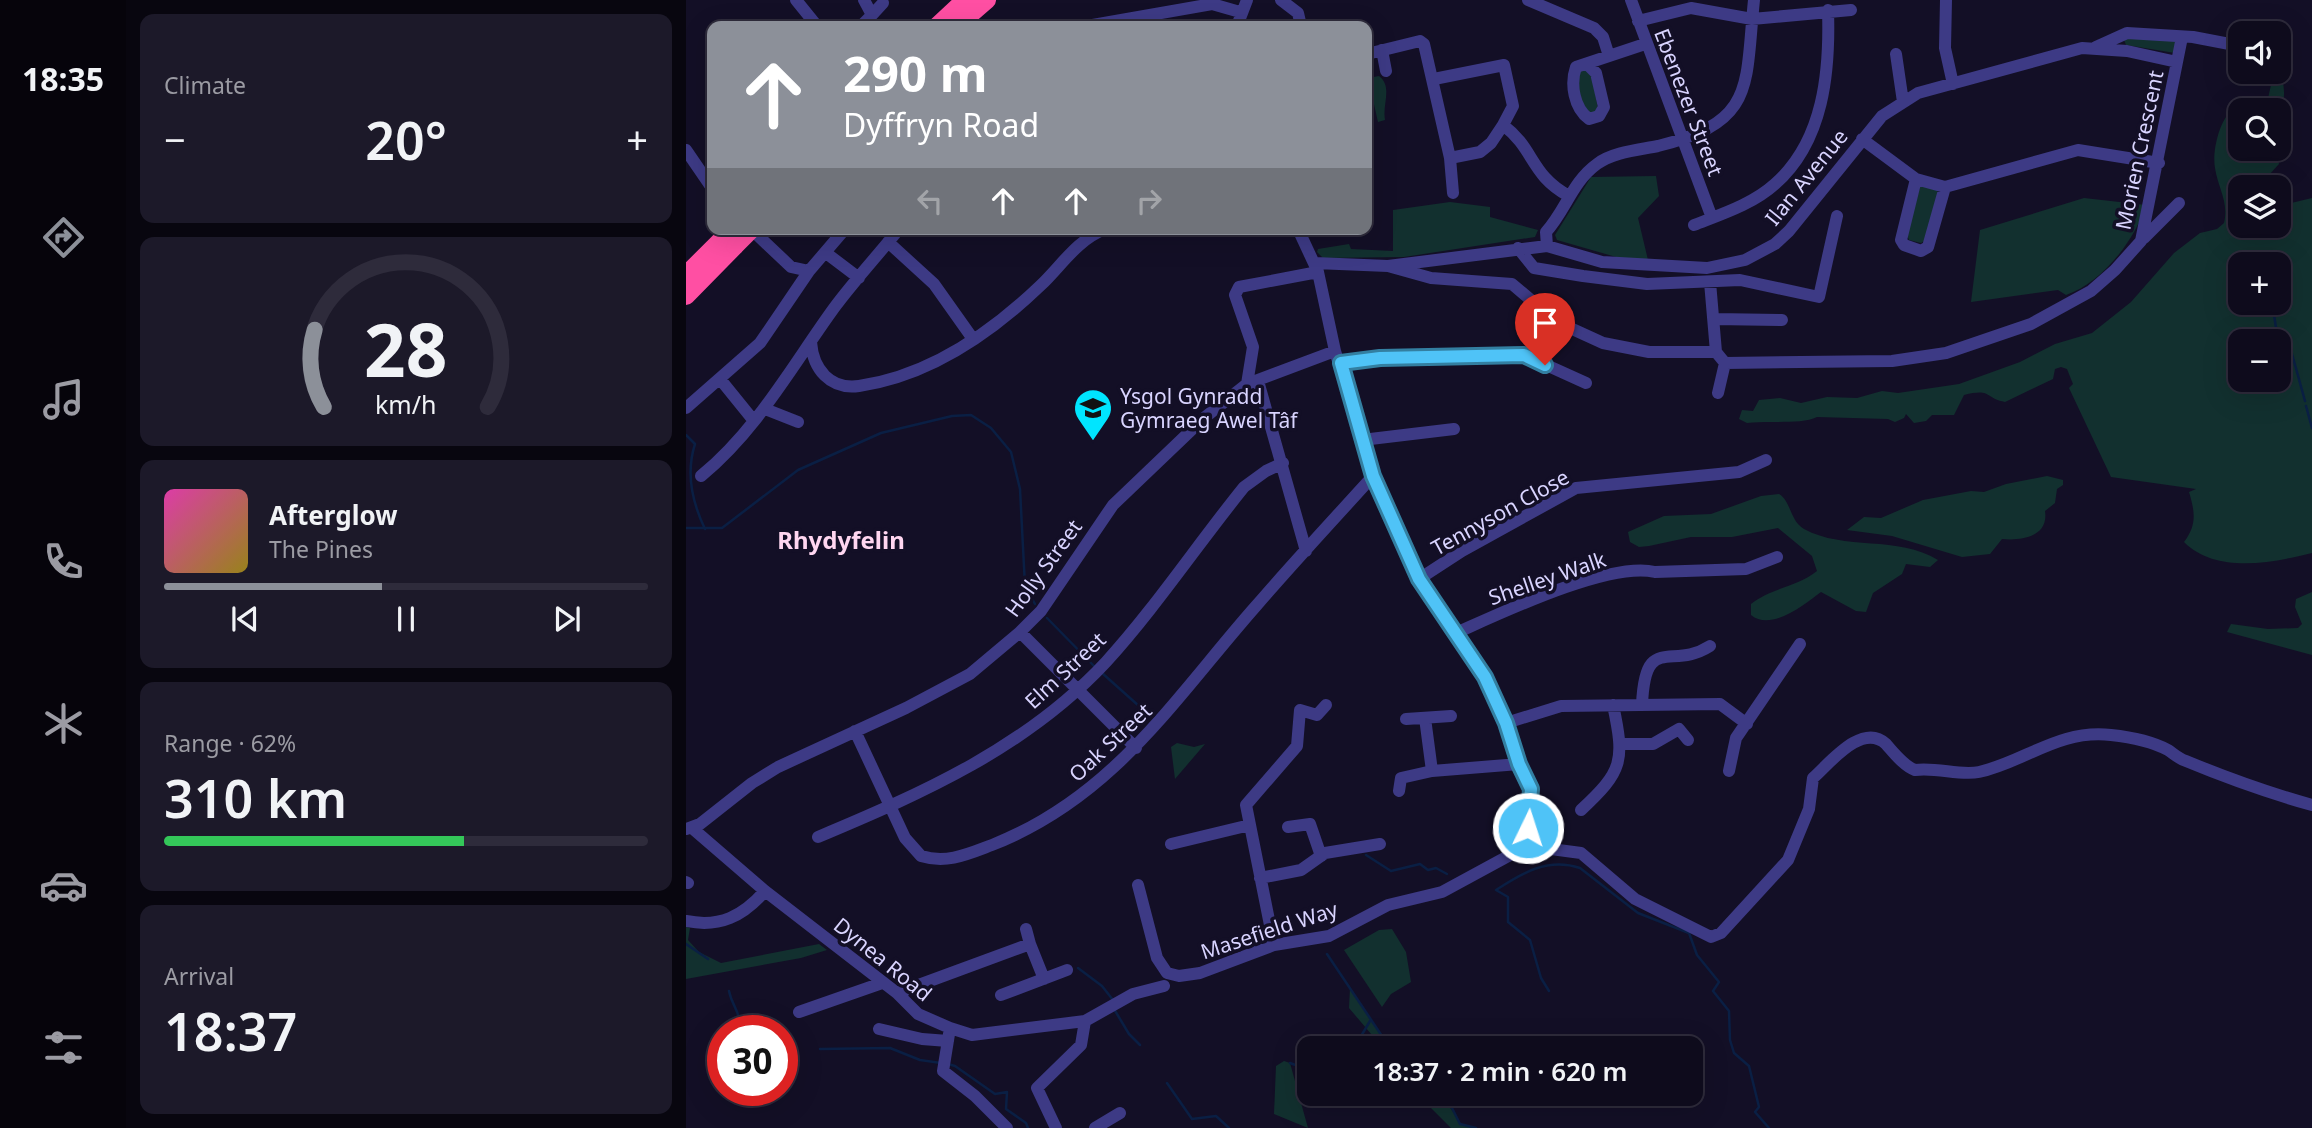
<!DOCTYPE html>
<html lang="en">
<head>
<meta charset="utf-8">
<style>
	:root { --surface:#0e0b1c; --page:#1c1929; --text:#f1f3f6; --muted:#9b9ba3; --line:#2e2b3b; --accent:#8c9099 }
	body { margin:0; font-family:"Noto Sans",sans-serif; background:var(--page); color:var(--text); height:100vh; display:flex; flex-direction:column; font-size:26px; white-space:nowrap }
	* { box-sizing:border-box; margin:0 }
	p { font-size:23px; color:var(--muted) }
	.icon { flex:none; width:38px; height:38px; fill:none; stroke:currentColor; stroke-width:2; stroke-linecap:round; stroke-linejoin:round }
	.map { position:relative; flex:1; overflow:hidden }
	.drawer { display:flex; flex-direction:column; gap:14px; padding:14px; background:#08060f; width:560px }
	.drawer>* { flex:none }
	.banner { position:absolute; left:21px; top:21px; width:665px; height:214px; border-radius:14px; box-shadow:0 7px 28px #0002,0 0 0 2px var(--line); background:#8c9099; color:#fff; overflow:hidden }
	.tools { position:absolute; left:1542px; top:21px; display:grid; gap:14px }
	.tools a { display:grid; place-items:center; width:63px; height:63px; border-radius:14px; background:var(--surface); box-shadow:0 7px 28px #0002,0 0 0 2px var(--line); font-size:35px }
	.speed { position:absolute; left:21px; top:1015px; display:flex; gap:14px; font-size:35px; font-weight:700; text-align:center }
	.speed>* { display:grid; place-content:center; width:91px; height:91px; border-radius:50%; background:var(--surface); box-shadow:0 7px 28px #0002,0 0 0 2px var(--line); line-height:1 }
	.speed .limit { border:10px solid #d22; background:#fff; color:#111 }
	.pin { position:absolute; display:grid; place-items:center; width:60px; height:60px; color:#fff; margin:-72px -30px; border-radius:50% 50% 50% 0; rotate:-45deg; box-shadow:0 0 7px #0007 }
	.pin .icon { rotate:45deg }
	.me { position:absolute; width:77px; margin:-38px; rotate:4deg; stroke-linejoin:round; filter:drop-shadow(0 0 5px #0008) }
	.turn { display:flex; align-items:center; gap:24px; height:147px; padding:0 21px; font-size:32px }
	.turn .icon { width:91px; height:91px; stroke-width:2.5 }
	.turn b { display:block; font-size:49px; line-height:60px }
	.lanes { display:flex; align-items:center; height:66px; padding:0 21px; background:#0003; justify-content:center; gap:35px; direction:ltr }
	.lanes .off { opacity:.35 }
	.big { font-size:52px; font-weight:600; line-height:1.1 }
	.drawer .card { flex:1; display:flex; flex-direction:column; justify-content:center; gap:10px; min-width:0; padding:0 24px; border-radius:14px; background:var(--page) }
	.drawer .dial { align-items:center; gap:0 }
	.dial svg { height:182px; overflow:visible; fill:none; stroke:var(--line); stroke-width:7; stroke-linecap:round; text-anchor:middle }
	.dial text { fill:var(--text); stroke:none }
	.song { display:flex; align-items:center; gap:21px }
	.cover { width:84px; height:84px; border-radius:10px; background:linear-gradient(135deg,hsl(320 70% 55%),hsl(50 70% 35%)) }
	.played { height:7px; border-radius:4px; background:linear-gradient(90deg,var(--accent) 45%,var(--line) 45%) }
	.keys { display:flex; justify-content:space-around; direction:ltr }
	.heat { display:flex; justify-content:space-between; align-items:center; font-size:38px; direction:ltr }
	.charge { height:10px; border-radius:5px; background:linear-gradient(90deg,#34c759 62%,var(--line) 0) }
	.trip { position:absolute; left:611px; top:1036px; width:406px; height:70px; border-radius:14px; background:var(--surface); box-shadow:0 7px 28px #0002,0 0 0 2px var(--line); font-weight:600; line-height:70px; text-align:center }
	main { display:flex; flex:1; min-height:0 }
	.tabs { display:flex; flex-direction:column; width:126px; justify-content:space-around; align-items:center; background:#06040b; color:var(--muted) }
	.tabs .icon { width:49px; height:49px }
	.tabs .selected { color:var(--accent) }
	.tabs b { font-size:32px; color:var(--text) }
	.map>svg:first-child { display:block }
	.green { fill:#12302f; fill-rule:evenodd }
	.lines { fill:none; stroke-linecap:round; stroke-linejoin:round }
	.stream { stroke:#0a1f44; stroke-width:2.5 }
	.minor { stroke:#3d3a85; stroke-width:12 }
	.highway { stroke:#ff4fa3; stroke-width:18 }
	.highway-bridge { stroke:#ff4fa3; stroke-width:18 }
	.route-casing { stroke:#337fa1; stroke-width:18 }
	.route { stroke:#4fc3f7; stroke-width:12 }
	.labels { text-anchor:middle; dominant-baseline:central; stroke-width:7; stroke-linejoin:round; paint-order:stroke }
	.street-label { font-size:21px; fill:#d9d4ff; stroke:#130f26 }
	.poi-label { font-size:21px; fill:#d9d4ff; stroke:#130f26; text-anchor:start }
	.quarter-label { font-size:24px; font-weight:bold; fill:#ffd6f0; stroke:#130f26 }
</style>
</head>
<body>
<main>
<nav class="tabs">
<b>18:35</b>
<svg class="icon selected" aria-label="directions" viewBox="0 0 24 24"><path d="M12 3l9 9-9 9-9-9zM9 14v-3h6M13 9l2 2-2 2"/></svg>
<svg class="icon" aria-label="music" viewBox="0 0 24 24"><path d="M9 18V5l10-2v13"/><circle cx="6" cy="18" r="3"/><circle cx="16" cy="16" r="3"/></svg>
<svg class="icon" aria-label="phone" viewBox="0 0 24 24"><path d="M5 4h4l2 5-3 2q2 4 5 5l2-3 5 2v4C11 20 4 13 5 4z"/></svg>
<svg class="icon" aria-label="climate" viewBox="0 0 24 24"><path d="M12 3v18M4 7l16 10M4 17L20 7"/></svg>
<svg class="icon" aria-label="car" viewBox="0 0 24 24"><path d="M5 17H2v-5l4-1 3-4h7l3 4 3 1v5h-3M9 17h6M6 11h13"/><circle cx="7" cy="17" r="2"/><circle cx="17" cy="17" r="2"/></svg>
<svg class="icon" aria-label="filters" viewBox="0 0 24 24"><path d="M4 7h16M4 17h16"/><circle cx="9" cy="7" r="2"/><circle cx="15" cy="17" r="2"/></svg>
</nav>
<section class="drawer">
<div class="card"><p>Climate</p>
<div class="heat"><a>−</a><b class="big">20°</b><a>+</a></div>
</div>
<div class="card dial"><svg viewBox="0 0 100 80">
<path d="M14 69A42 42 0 1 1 86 69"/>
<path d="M14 69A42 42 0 0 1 10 35" stroke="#8c9099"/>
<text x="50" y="56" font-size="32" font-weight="700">28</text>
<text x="50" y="72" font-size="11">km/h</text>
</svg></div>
<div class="card">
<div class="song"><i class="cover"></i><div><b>Afterglow</b><p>The Pines</p></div></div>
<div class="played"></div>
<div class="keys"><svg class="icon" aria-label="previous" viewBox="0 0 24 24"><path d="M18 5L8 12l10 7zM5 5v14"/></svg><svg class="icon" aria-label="pause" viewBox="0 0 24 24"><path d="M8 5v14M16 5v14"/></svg><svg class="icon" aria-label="next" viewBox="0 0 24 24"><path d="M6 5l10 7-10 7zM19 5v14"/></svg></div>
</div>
<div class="card"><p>Range · 62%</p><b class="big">310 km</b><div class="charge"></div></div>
<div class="card"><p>Arrival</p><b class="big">18:37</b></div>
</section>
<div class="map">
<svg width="1626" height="1128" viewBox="0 0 1626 1128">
	<rect width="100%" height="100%" fill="#130f26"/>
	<path class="green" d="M1442,38L1490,39L1489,53L1440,45L1438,40Z
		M1593,66C1597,80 1602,98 1593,112L1574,110L1580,107L1588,72H1592Z
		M897,69L906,75L912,109L907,114L897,111L889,77Z
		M693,76C707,87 696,104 699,120L692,122L682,78Z
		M1545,111L1554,112V147L1558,156L1579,154L1592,159L1593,164L1572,187H1554V226H1592L1593,206L1626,198V553C1586,563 1530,574 1498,542C1511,525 1509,512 1503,492L1510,489L1425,477L1383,388L1387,384L1381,369L1375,367L1369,369L1367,379L1319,402C1298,398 1306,388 1278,395L1268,415H1246L1240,421L1228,423L1220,414L1218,418L1209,422L1202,419L1131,417C1115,425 1082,420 1061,423L1053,419L1056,410L1067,411L1073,400L1094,398L1115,403L1141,397L1171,398L1196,391L1212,393L1273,384L1334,362L1369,344L1406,333L1445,302L1488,253L1514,233L1531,229L1538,223C1543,202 1532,188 1529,168C1526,152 1533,122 1545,111ZM1554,264H1592V303H1554ZM1554,341H1592V380H1554Z
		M970,176L973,196L952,218L962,260L944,261L871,240L869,235L905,177Z
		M1239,185L1250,188L1253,195L1240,240L1235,243L1223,240L1221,235L1234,187Z
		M1398,198L1460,205C1449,240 1416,283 1380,295L1372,290L1285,302L1294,230Z
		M764,202L804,207V217L852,230L849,237L718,257L637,258L631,252L632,249L663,244L665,249L707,251V210Z
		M1361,476L1377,480V485L1371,489L1369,503L1359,511C1363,537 1335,541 1316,539L1304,554L1276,557L1206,536L1161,530L1178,517L1195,518L1237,500L1285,491L1298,492L1320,484Z
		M1093,494C1105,501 1104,521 1118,529C1158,551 1212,535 1252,560L1244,567L1220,564L1216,574L1187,593L1180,612L1170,611L1135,592C1119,604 1085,632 1065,615V604C1085,588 1111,587 1131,571L1126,556L1092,528L1046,537H1005L963,546L953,547L944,542L942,532L978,516L1025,514L1075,496Z
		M1626,592V655L1541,632L1545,624L1582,629L1612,628L1616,624L1609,607L1610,599Z
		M491,743L508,747L519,744L489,779L485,747Z
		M0,927L4,928L2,940L13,952L35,963L133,944L141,950L115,958L0,979Z
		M706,929L720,952L725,982L705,994L696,1007L658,950L693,930Z
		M664,988L704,1048H697L663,1008Z
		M598,1061L604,1063L622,1128L588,1114L590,1066Z
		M731,1094C757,1094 762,1102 774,1124L790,1128H765Z"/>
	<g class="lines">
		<path class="stream" d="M1587,303V304
			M1587,308L1590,328
			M1591,333L1606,354L1619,401
			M1620,406L1626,428
			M0,435L9,444C0,472 6,502 19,529
			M0,528H36L112,470L195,433L266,416L285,415L305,428L325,452L334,489L339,586L349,604
			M361,618L408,666
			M416,673L463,715
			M680,855L705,871L734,864L742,870L750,868L761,874
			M0,944L22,959
			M641,954L704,1048
			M392,968L416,986L427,1000
			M43,991C46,1006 53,1009 54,1025L62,1031
			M863,991L855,978L844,940L822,922V897L810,890C836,873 862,857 894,868L952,913L1003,933L1011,955L1033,982L1027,991L1043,1011L1044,1040L1048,1053L1063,1066L1073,1107L1069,1112L1083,1128
			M428,1009L443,1034L454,1045
			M668,1048L684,1021
			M134,1049L204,1048L234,1060L255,1063
			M604,1063L623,1070
			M262,1064L269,1066L309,1094L321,1092L320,1109L340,1123L342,1128
			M481,1083L506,1119L530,1116L543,1128
			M749,1094L765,1106L774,1124L790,1128"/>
		<path class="minor" d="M110,0L131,26
			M595,0L612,13L615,26
			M842,0L908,28L917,37L923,56
			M945,0L1026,218
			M1260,0L1259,48L1267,84
			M186,15L197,3
			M952,21L1005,8L1066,19L1165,10
			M175,26L186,15L178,0
			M401,26L526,4L554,12
			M551,26L561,0
			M1410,47L1441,33L1507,37L1554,46
			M696,50L700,71
			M681,54L734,41L738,44L764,158L767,193
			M1210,54L1217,102
			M901,64L910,73L918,107L913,116L903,119C888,108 884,84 890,67L959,44
			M748,79L818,65L827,106L817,125L805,143L794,152L764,158
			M817,125C849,149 844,175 883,196
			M1176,139L1230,179L1259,187L1392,150L1473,163
			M0,150L26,188
			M1230,179L1215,240L1218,245L1235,251L1242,247L1259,187
			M1008,225C1036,214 1067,204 1089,184C1138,141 1144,71 1142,10
			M65,229L105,267L123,271
			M1458,238L1493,203
			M202,242L248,284L287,339
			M861,246L860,232C880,210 886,182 911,164C927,152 952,150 972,146C1070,122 1059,87 1068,0
			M832,248L848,268L897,276L961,284L1054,280L1133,297L1151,216
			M140,253L173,278
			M629,263L702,266L745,278L826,284L871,322L917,343L963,352H1030
			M702,266L861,246L916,262L1021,268L1059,260L1089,244L1103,231L1196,116L1232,93L1396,48L1441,51L1491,62
			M1024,282L1030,352L1039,363L1032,393
			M1028,319L1096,320
			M125,342C127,369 144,390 173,386C242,376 305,333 355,285C375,266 391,240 419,229
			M655,363L694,358L838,355L900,383
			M1039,363L1206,361L1260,353L1345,324L1405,291L1429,270L1455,241L1496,37
			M34,379L68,421
			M572,381L620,551
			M561,384L567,347L549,295L553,287L632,272
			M0,408L74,343L123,271L159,229
			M79,409L112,422
			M676,440L768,429
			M15,476C71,430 106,366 148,308C168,281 192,255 213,229
			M733,579L776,551L890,488L1053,472L1080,460
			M334,632L450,748
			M770,633C815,613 923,561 969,572L1060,569L1091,557
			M956,705C959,632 985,671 1024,646
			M739,718L746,771
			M720,719L765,716
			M820,723L875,706L1034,704L1061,724
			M169,731L219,838L235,856C261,864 282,854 306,845C428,797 488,699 570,606C608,562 648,519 687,476
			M935,744H967L993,729L1002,740
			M1043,771L1050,738L1114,644
			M713,791L715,778L746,771L833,764
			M895,810C937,771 939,761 927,705
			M602,827L624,824L635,856
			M6,828L79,891L211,993L232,1014L264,1028L286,1035L399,1021L447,994L478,986
			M842,828L865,849L895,853L949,899L1025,937L1035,933L1102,860L1123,809L1127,778C1144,763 1176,722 1200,744C1208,753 1218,766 1229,770C1251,767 1274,776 1293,772C1339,762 1372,729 1425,735C1444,737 1465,741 1482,750C1488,754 1493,759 1500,761C1541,778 1583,793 1626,805
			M0,829L14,824L66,783L92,767L220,708L284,674L334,632L355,611L427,505L518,418L561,384L649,351
			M132,837C237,793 341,747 420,662C470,607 511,545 558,487L580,471L597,463
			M485,844L564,825
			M826,854L858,841
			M574,878L615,870L639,853L694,844
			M0,882L2,883
			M452,885L471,958L481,973L493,976L514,973L588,945L643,936L702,905L756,892L826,854L842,828L845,789L833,764L820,723L799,677L733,579L687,476L649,351L632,272L612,229
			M0,921C34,928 57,916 79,891
			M340,929L344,944
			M588,945L560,805L611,746L614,710L631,715L640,705
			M211,993L344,944L358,979
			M315,995L381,970
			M113,1012L196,983
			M264,1028L257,1071L289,1096L321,1128
			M193,1029L236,1039L262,1041
			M370,1128L351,1088L395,1045L399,1021
			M409,1128L434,1113"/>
		<path class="highway" d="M251,26L279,0
			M271,26L301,0
			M0,275L46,229
			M0,296L49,246"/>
		<path class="highway-bridge" d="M49,246L66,229"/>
	</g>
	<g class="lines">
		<defs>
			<path id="route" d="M842,828L845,789L833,764L820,723L799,677L733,579L687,476L655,363L694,358L838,355L859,365"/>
		</defs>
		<use href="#route" class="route-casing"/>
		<use href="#route" class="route"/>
	</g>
	<defs>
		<symbol id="school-pin" viewBox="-11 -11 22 30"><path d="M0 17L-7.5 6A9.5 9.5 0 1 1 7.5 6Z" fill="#00e5ff" stroke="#130f26"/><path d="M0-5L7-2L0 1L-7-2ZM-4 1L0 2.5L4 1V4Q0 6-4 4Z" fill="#111"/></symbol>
	</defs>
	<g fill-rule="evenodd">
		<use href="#school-pin" x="385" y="386" width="44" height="60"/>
	</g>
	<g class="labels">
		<g class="street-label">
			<text transform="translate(1003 102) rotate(69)">Ebenezer Street</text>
			<text transform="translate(1453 150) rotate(-78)">Morien Crescent</text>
			<text transform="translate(1120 177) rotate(-51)">Ilan Avenue</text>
			<text transform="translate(814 512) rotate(-29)">Tennyson Close</text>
			<text transform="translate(357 568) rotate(-54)">Holly Street</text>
			<text transform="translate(861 578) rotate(-19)">Shelley Walk</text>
			<text transform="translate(379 670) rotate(-43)">Elm Street</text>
			<text transform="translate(424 742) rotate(-43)">Oak Street</text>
			<text transform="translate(583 930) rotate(-18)">Masefield Way</text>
			<text transform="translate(197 959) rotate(39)">Dynea Road</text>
		</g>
		<g class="poi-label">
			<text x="434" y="396">Ysgol Gynradd<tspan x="434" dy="24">Gymraeg Awel Tâf</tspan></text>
		</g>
		<g class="quarter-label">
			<text x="155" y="539">Rhydyfelin</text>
		</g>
	</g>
</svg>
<div class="tools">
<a><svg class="icon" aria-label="sound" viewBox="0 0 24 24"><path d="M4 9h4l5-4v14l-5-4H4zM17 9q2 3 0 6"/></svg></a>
<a><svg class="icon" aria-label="search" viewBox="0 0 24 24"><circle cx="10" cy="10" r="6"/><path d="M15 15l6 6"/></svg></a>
<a><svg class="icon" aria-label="layers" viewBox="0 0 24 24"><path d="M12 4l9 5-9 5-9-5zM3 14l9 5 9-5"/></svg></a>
<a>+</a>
<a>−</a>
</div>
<div class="speed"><div class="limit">30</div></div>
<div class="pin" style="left:859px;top:365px;background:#d93025"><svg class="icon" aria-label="arrive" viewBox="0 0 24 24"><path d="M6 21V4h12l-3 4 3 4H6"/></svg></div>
<svg class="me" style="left:842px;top:828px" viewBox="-20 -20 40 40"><circle r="17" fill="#4fc3f7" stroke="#fff" stroke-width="3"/><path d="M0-11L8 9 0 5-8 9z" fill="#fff"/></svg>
<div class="trip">18:37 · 2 min · 620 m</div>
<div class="banner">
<div class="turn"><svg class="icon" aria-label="ahead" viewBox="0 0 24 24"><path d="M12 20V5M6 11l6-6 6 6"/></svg><div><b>290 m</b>Dyffryn Road</div></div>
<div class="lanes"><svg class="icon off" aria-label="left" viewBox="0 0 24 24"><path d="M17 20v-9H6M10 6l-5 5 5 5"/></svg><svg class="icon" aria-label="ahead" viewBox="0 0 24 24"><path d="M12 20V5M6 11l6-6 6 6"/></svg><svg class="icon" aria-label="ahead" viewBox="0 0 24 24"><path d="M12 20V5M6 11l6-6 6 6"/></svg><svg class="icon off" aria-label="right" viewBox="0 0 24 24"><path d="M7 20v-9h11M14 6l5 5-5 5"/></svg></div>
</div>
</div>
</main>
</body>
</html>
